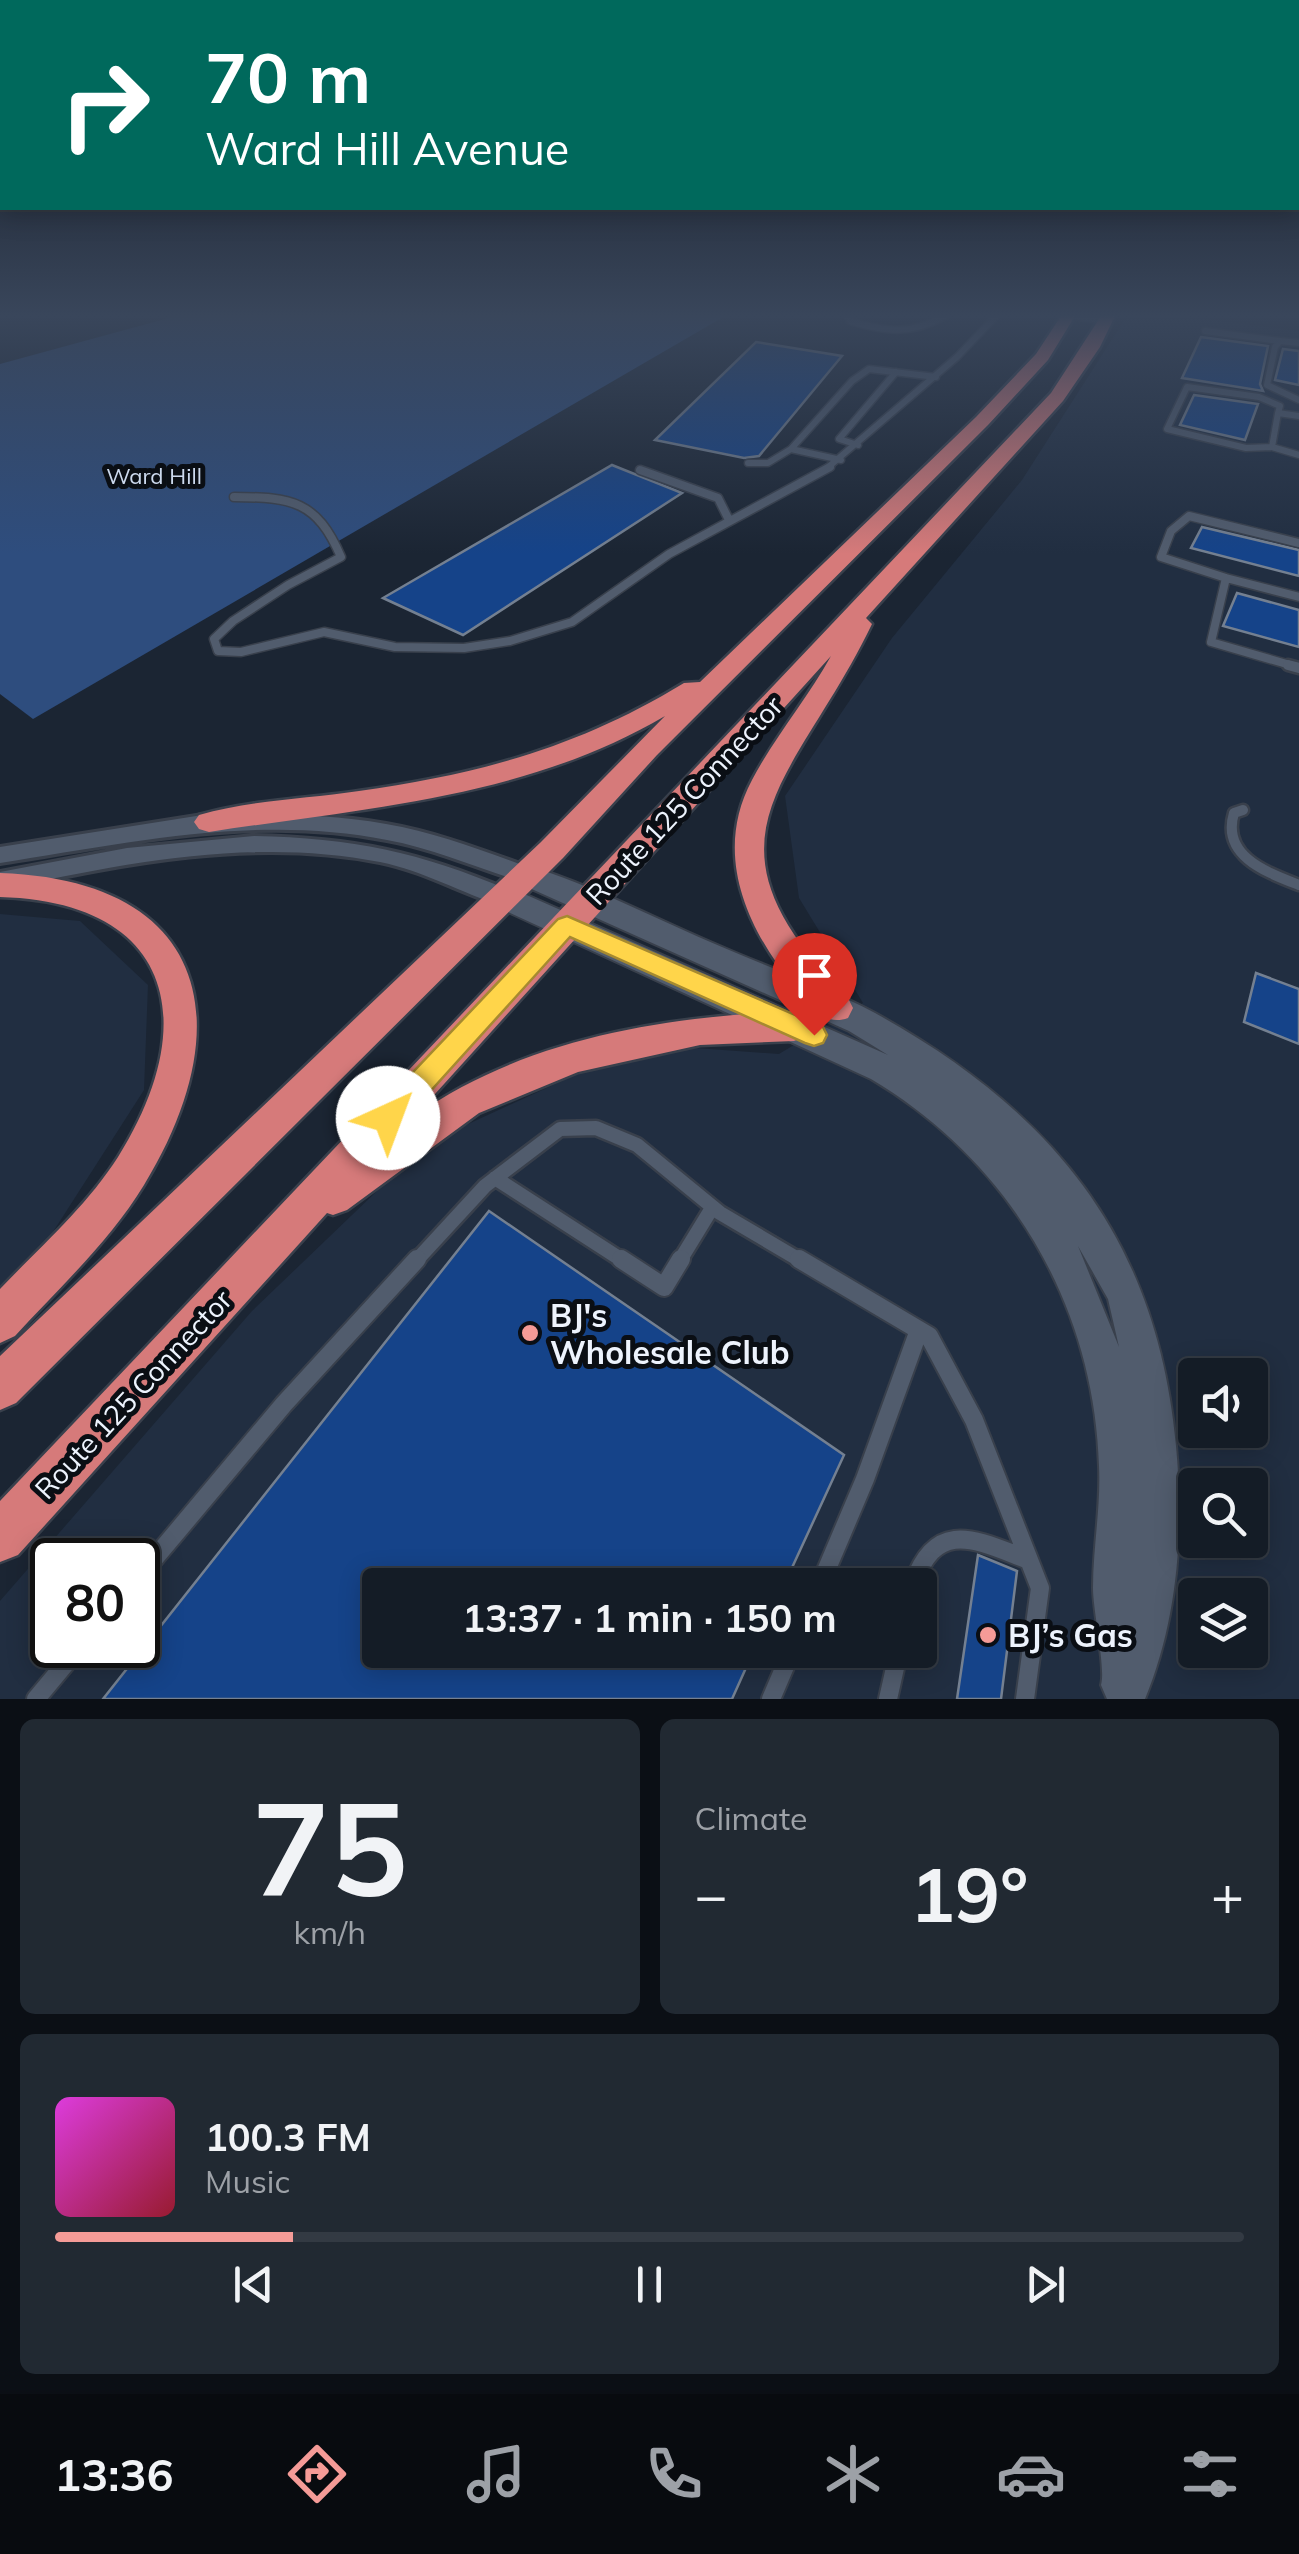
<!DOCTYPE html>
<html lang="en">
<head>
<meta charset="utf-8">
<style>
	:root { --surface:#141c26; --page:#212932; --text:#f1f3f6; --muted:#9da1a7; --line:#333a43; --accent:#f59b97 }
	body { margin:0; font-family:Mulish,sans-serif; background:var(--page); color:var(--text); height:100vh; display:flex; flex-direction:column; font-size:38px; white-space:nowrap }
	* { box-sizing:border-box; margin:0 }
	p { font-size:32px; color:var(--muted) }
	.icon { flex:none; width:55px; height:55px; fill:none; stroke:currentColor; stroke-width:2; stroke-linecap:round; stroke-linejoin:round }
	.map { position:relative; height:1699px; overflow:hidden }
	.details { display:flex; flex-direction:column; gap:20px; padding:20px; background:#0b0f15; flex:1 }
	.details>* { flex:none }
	.guide { position:absolute; left:0px; top:0px; width:1300px; height:210px; box-shadow:0 5px 25px #0003,0 0 0 2px var(--line); background:#00695c; color:#fff; overflow:hidden }
	.tools { position:absolute; left:1178px; top:1358px; display:grid; gap:20px }
	.tools a { display:grid; place-items:center; width:90px; height:90px; border-radius:10px; background:var(--surface); box-shadow:0 5px 25px #0003,0 0 0 2px var(--line); font-size:50px }
	.speed { position:absolute; left:30px; top:1538px; display:flex; gap:20px; font-size:50px; font-weight:700; text-align:center }
	.speed>* { display:grid; place-content:center; width:130px; height:130px; border-radius:50%; background:var(--surface); box-shadow:0 5px 25px #0003,0 0 0 2px var(--line); line-height:1 }
	.speed .limit { border:5px solid #111; border-radius:15px; background:#fff; color:#111 }
	.pin { position:absolute; display:grid; place-items:center; width:85px; height:85px; color:#fff; margin:-102px -42px; border-radius:50% 50% 50% 0; rotate:-45deg; box-shadow:0 0 10px #0007 }
	.pin .icon { rotate:45deg }
	.me { position:absolute; width:110px; margin:-55px; rotate:43deg; stroke-linejoin:round; filter:drop-shadow(0 0 8px #0008) }
	.turn { display:flex; align-items:center; gap:35px; height:210px; padding:0 40px; font-size:45px }
	.turn .icon { width:130px; height:130px; stroke-width:2.5 }
	.turn b { display:block; font-size:70px; line-height:85px }
	.big { font-size:75px; font-weight:700; line-height:1.1 }
	.details .tile { flex:1; display:flex; flex-direction:column; justify-content:center; gap:15px; min-width:0; padding:0 35px; border-radius:15px; background:var(--page) }
	.details .dial { align-items:center; gap:0 }
	.dial b { font-size:130px; line-height:1 }
	.song { display:flex; align-items:center; gap:30px }
	.cover { width:120px; height:120px; border-radius:15px; background:linear-gradient(135deg,hsl(300 70% 55%),hsl(350 70% 35%)) }
	.played { height:10px; border-radius:5px; background:linear-gradient(90deg,var(--accent) 20%,var(--line) 20%) }
	.keys { display:flex; justify-content:space-around; direction:ltr }
	.heat { display:flex; justify-content:space-between; align-items:center; font-size:55px; direction:ltr }
	.details .tiles { flex:1; display:grid; gap:20px; grid-template-columns:1fr 1fr }
	.tile:last-child { grid-column:span 2 }
	.trip { position:absolute; left:362px; top:1568px; width:575px; height:100px; border-radius:10px; background:var(--surface); box-shadow:0 5px 25px #0003,0 0 0 2px var(--line); font-weight:700; line-height:100px; text-align:center }
	.menu { display:flex; height:160px; justify-content:space-around; align-items:center; background:#080b0f; color:var(--muted) }
	.menu .icon { width:70px; height:70px }
	.menu .on { color:var(--accent) }
	.menu b { font-size:45px; color:var(--text) }
	.map>svg:first-child { display:block }
	.built { fill:#212e41; fill-rule:evenodd }
	.green { fill:#2e4d7e }
	.building { fill:#154389; stroke:#748091; stroke-width:2.5 }
	.lines { fill:none; stroke-linecap:round; stroke-linejoin:round }
	.service-far4-casing { stroke:#39404c; stroke-width:9 }
	.service-far3-casing { stroke:#39404c; stroke-width:11 }
	.service-far2-casing { stroke:#39404c; stroke-width:15 }
	.service-far1-casing { stroke:#39404c; stroke-width:19 }
	.service-casing { stroke:#39404c; stroke-width:22 }
	.minor-casing { stroke:#39404c; stroke-width:6 }
	.tertiary-casing { stroke:#39404c; stroke-width:4 }
	.trunk-casing { stroke:#39404c; stroke-width:5 }
	.service-far4 { stroke:#515c6d; stroke-width:6 }
	.service-far3 { stroke:#515c6d; stroke-width:8 }
	.service-far2 { stroke:#515c6d; stroke-width:10 }
	.service-far1 { stroke:#515c6d; stroke-width:14 }
	.service { stroke:#515c6d; stroke-width:18 }
	.minor { fill:#515c6d; fill-rule:evenodd }
	.tertiary { fill:#515c6d; fill-rule:evenodd }
	.trunk { fill:#d67a7a; fill-rule:evenodd }
	.route { fill:#ffd54a; stroke:#a68a30; stroke-width:2.5 }
	.poi-dot { fill:#f59b97; stroke:#0a0e14; stroke-width:4 }
	.labels { text-anchor:middle; dominant-baseline:central; stroke-width:10; stroke-linejoin:round; paint-order:stroke }
	.far-park-label { font-size:22px; fill:#ccd9ed; stroke:#0a0e14 }
	.street-label { font-size:28px; fill:#edf3fd; stroke:#0a0e14 }
	.near-poi-label { font-size:32px; font-weight:bold; fill:#edf3fd; stroke:#0a0e14; text-anchor:start }
</style>
</head>
<body>
<div class="map">
<svg width="1299" height="1699" viewBox="0 0 1299 1699">
	<rect width="100%" height="100%" fill="#1b2533"/>
	<path class="built" d="M1127,316H1181L1299,331V1699H0V1601L252,1311L427,1143L590,1068L696,1048L779,1054L863,1003L799,898L785,796L892,638L1022,480ZM1195,1375H1250V1430H1195ZM1195,1485H1250V1540H1195ZM52,1560H138V1645H52ZM380,1585H920V1650H380ZM1195,1595H1250V1650H1195Z
		M0,914L80,921L148,985L144,1090L51,1235L0,1286Z"/>
	<path class="green" d="M176,316H725L33,719L0,694V364Z"/>
	<path class="building" d="M1201,337L1268,346L1260,384L1263,391L1182,378Z
		M756,342L842,356L759,456L744,458L655,440Z
		M1283,349L1299,351V385L1275,380Z
		M1194,395L1258,404L1245,440L1180,425Z
		M612,465L682,493L463,635L383,598Z
		M1202,527L1299,550V576L1191,548Z
		M1237,593L1299,610V647L1223,626Z
		M1256,973L1299,989V1044L1244,1022Z
		M489,1211L844,1455L784,1585H380V1650H754L732,1699H103Z
		M978,1555L1017,1571L1001,1699H957Z"/>
	<g class="lines">
		<defs>
			<path id="service-far4" d="M847,316L850,321C887,332 911,335 945,316
				M1073,316L1106,321
				M1205,331L1280,341
				M1299,343L1280,341L1275,347L1267,385L1299,400
				M1299,416L1278,413L1272,447L1299,455
				M858,445L839,439L896,372
				M1272,447L1246,448L1167,429L1187,387L1259,397L1280,406L1278,413
				M841,460L791,449L852,381L869,369L936,377
				M748,463H768L791,449
				M826,469L957,357L996,316"/>
			<path id="service-far3" d="M640,470L718,498L729,520
				M234,497C292,497 317,501 341,557L288,585L233,621L214,639L218,651L241,652L324,632L395,647L464,648L510,641L572,622L669,554L830,467
				M1226,578L1161,557L1171,531L1189,516L1299,543
				M1297,667L1211,642L1226,578L1299,597"/>
			<path id="service-far2" d="M1288,665L1299,668
				M1243,810L1234,813C1221,856 1266,872 1299,885"/>
			<path id="service-far1" d="M495,1178L625,1262
				M415,1262L485,1186L560,1129L596,1128L637,1145L720,1213L803,1262
				M679,1262L712,1208"/>
			<path id="service" d="M621,1259L664,1287L681,1259
				M799,1259L929,1336L974,1420L1040,1588L1025,1699
				M138,1578L284,1404L417,1259
				M820,1585L865,1479L919,1330
				M913,1585C936,1517 976,1540 1029,1560
				M36,1699L81,1645
				M771,1699L792,1650
				M888,1699L899,1650"/>
			<path id="minor" d="M209,814C267,815 329,813 386,824C438,833 486,852 534,869L538,875L534,881L526,883C479,869 436,849 387,840C258,814 128,843 0,863V847Z
				M254,836C353,838 420,852 511,891L515,897L511,903L503,906C461,893 424,871 380,862C254,837 124,863 0,890V872L127,848Z"/>
			<path id="tertiary" d="M526,865C593,885 657,920 722,947C772,969 827,987 875,1013C1054,1112 1157,1239 1176,1446C1184,1531 1178,1619 1145,1699H1107L1101,1685C1106,1669 1093,1611 1093,1588C1093,1547 1101,1507 1099,1466C1094,1304 1009,1161 871,1079L493,905L489,897L493,889L503,886L513,889L888,1055L849,1031L516,882L512,875L516,868ZM1078,1246L1108,1299L1119,1347Z"/>
			<path id="trunk" d="M1061,316H1075L1048,360L988,425L657,755L563,858L16,1403L0,1410V1356L541,842L665,716C526,798 365,808 209,832L199,829L194,822L199,815C250,800 306,799 359,791C480,774 579,747 684,683L700,682L976,417L1036,354Z
				M1101,316H1115L1100,347L1063,401L866,618L872,624C795,784 686,836 848,998L853,1008L848,1018C823,1027 809,1004 794,986C746,927 713,853 752,780C774,738 807,699 831,656L416,1115C527,1038 663,1017 794,1011L806,1016L812,1026L806,1036L794,1041L700,1045L578,1072L479,1113L347,1210L333,1215L327,1213L18,1555L0,1562V1501L1051,393Z
				M0,873C209,880 242,1024 144,1185C110,1241 59,1288 15,1336L0,1343V1289C40,1247 86,1207 118,1157C202,1023 174,902 0,897Z"/>
		</defs>
		<use href="#service-far4" class="service-far4-casing"/>
		<use href="#service-far3" class="service-far3-casing"/>
		<use href="#service-far2" class="service-far2-casing"/>
		<use href="#service-far1" class="service-far1-casing"/>
		<use href="#service" class="service-casing"/>
		<use href="#minor" class="minor-casing"/>
		<use href="#tertiary" class="tertiary-casing"/>
		<use href="#trunk" class="trunk-casing"/>
		<use href="#service-far4" class="service-far4"/>
		<use href="#service-far3" class="service-far3"/>
		<use href="#service-far2" class="service-far2"/>
		<use href="#service-far1" class="service-far1"/>
		<use href="#service" class="service"/>
		<use href="#minor" class="minor"/>
		<use href="#tertiary" class="tertiary"/>
		<use href="#trunk" class="trunk"/>
	</g>
	<linearGradient id="sky" x2="0" y2="1"><stop stop-color="#0f141c"/><stop offset="0.57" stop-color="#39465b"/><stop offset="1" stop-color="#39465b" stop-opacity="0"/></linearGradient>
	<rect width="1299" height="554" fill="url(#sky)"/>
	<path class="route" d="M567,916L823,1027L827,1035L823,1043L814,1046L805,1043L570,937L398,1127L388,1131L378,1127L373,1118L378,1109L558,919Z"/>
	<g class="poi-dot">
		<circle cx="530" cy="1333" r="10"/>
		<circle cx="988" cy="1635" r="10"/>
	</g>
	<g class="labels">
		<g class="far-park-label">
			<text x="154" y="476">Ward Hill</text>
		</g>
		<g class="street-label">
			<text transform="translate(684 800) rotate(-47)">Route 125 Connector</text>
			<text transform="translate(133 1394) rotate(-47)">Route 125 Connector</text>
		</g>
		<g class="near-poi-label">
			<text x="550" y="1315">BJ's<tspan x="550" dy="37">Wholesale Club</tspan></text>
			<text x="1008" y="1635">BJ’s Gas</text>
		</g>
	</g>
</svg>
<div class="tools">
<a><svg class="icon" aria-label="sound" viewBox="0 0 24 24"><path d="M4 9h4l5-4v14l-5-4H4zM17 9q2 3 0 6"/></svg></a>
<a><svg class="icon" aria-label="search" viewBox="0 0 24 24"><circle cx="10" cy="10" r="6"/><path d="M15 15l6 6"/></svg></a>
<a><svg class="icon" aria-label="layers" viewBox="0 0 24 24"><path d="M12 4l9 5-9 5-9-5zM3 14l9 5 9-5"/></svg></a>
</div>
<div class="speed"><div class="limit">80</div></div>
<div class="pin" style="left:814px;top:1035px;background:#d93025"><svg class="icon" aria-label="arrive" viewBox="0 0 24 24"><path d="M6 21V4h12l-3 4 3 4H6"/></svg></div>
<svg class="me" style="left:388px;top:1118px" viewBox="-20 -20 40 40"><circle r="19" fill="#fff"/><path d="M0-13L10 11 0 6-10 11z" fill="#ffd54a"/></svg>
<div class="trip">13:37 · 1 min · 150 m</div>
<div class="guide">
<div class="turn"><svg class="icon" aria-label="right" viewBox="0 0 24 24"><path d="M7 20v-9h11M14 6l5 5-5 5"/></svg><div><b>70 m</b>Ward Hill Avenue</div></div>
</div>
</div>
<section class="details">
<div class="tiles">
<div class="tile dial"><b>75</b><p>km/h</p></div>
<div class="tile"><p>Climate</p>
<div class="heat"><a>−</a><b class="big">19°</b><a>+</a></div>
</div>
<div class="tile">
<div class="song"><i class="cover"></i><div><b>100.3 FM</b><p>Music</p></div></div>
<div class="played"></div>
<div class="keys"><svg class="icon" aria-label="previous" viewBox="0 0 24 24"><path d="M18 5L8 12l10 7zM5 5v14"/></svg><svg class="icon" aria-label="pause" viewBox="0 0 24 24"><path d="M8 5v14M16 5v14"/></svg><svg class="icon" aria-label="next" viewBox="0 0 24 24"><path d="M6 5l10 7-10 7zM19 5v14"/></svg></div>
</div>
</div>
</section>
<nav class="menu">
<b>13:36</b>
<svg class="icon on" aria-label="directions" viewBox="0 0 24 24"><path d="M12 3l9 9-9 9-9-9zM9 14v-3h6M13 9l2 2-2 2"/></svg>
<svg class="icon" aria-label="music" viewBox="0 0 24 24"><path d="M9 18V5l10-2v13"/><circle cx="6" cy="18" r="3"/><circle cx="16" cy="16" r="3"/></svg>
<svg class="icon" aria-label="phone" viewBox="0 0 24 24"><path d="M5 4h4l2 5-3 2q2 4 5 5l2-3 5 2v4C11 20 4 13 5 4z"/></svg>
<svg class="icon" aria-label="climate" viewBox="0 0 24 24"><path d="M12 3v18M4 7l16 10M4 17L20 7"/></svg>
<svg class="icon" aria-label="car" viewBox="0 0 24 24"><path d="M5 17H2v-5l4-1 3-4h7l3 4 3 1v5h-3M9 17h6M6 11h13"/><circle cx="7" cy="17" r="2"/><circle cx="17" cy="17" r="2"/></svg>
<svg class="icon" aria-label="filters" viewBox="0 0 24 24"><path d="M4 7h16M4 17h16"/><circle cx="9" cy="7" r="2"/><circle cx="15" cy="17" r="2"/></svg>
</nav>
</body>
</html>
